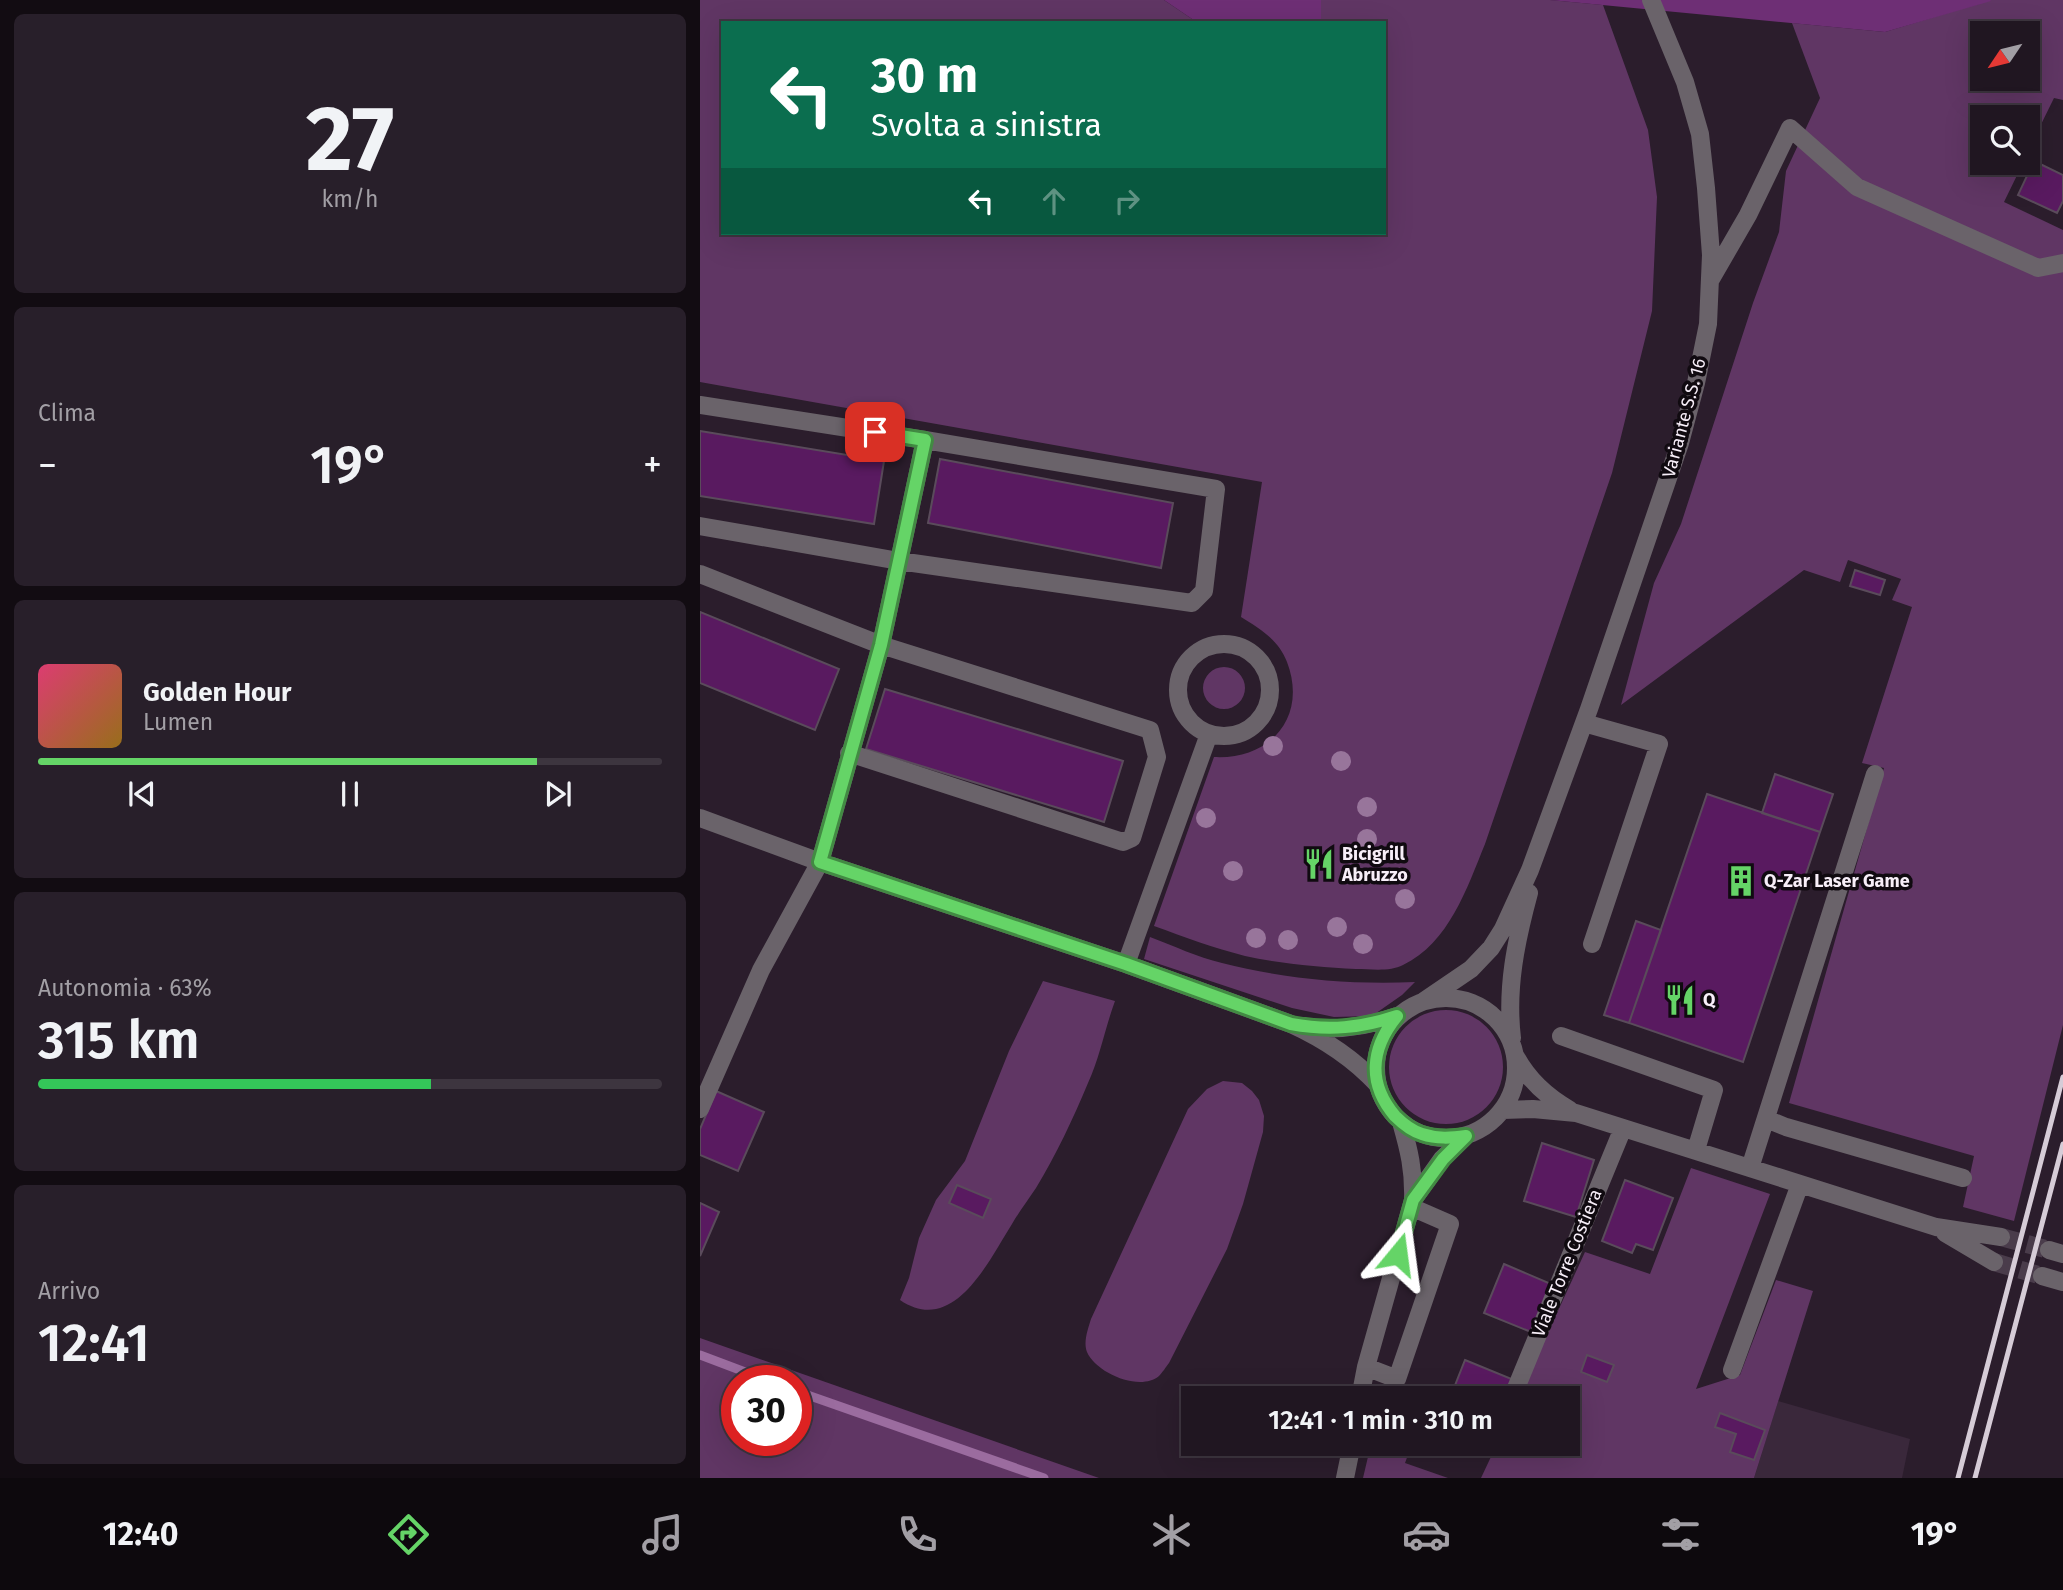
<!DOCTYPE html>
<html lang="it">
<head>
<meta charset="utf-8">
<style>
	:root { --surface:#201621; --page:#281f2a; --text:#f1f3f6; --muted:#a29fa5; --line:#3d353f; --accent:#65d467 }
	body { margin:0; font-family:"Fira Sans",sans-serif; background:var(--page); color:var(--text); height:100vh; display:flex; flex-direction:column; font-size:26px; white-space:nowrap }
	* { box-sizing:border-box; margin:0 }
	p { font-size:23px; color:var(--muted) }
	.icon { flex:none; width:38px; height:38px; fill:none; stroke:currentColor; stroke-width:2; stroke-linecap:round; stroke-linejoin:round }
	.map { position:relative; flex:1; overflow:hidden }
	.details { display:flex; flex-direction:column; gap:14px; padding:14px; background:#120c12; width:700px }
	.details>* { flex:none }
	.top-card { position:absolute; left:21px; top:21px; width:665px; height:214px; border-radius:0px; box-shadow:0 7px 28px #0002,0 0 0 2px var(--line); background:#0b6e4f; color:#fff; overflow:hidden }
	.needle { width:46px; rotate:235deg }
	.controls { position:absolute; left:1270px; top:21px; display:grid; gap:14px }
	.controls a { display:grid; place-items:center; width:70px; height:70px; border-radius:0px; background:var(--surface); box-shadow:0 7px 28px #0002,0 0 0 2px var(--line); font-size:35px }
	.speed { position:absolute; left:21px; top:1365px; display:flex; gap:14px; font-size:35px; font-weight:700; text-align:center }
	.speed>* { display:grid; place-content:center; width:91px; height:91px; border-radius:50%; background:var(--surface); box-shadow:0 7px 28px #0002,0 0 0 2px var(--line); line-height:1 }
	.speed .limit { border:10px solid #d22; background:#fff; color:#111 }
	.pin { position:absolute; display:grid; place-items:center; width:60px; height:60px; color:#fff; margin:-30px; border-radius:14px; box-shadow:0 4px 10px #0006 }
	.me { position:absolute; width:77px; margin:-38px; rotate:16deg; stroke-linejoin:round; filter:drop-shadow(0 0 5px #0008) }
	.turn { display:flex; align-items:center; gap:24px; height:147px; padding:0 35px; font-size:32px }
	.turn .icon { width:91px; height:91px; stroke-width:2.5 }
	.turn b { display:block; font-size:49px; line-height:60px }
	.lanes { display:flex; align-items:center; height:66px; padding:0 35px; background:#0003; justify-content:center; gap:35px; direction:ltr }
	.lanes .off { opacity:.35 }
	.big { font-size:52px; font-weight:600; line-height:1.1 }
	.details .widget { flex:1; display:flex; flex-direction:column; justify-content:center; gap:10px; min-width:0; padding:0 24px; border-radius:10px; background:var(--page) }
	.details .dial { align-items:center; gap:0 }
	.dial b { font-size:91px; line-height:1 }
	.song { display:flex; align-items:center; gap:21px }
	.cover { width:84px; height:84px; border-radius:10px; background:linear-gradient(135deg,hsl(340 70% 55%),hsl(40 70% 35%)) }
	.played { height:7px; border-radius:4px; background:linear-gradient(90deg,var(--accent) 80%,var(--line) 80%) }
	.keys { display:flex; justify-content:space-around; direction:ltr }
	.heat { display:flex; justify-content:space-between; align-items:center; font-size:38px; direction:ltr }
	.charge { height:10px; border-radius:5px; background:linear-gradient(90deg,#34c759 63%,var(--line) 0) }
	.trip { position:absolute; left:481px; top:1386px; width:399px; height:70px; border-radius:0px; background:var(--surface); box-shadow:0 7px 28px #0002,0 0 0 2px var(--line); font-weight:600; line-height:70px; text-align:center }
	.menu { display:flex; height:112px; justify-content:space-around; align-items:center; background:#0d090d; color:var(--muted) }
	.menu .icon { width:49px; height:49px }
	.menu .current { color:var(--accent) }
	.menu b { font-size:32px; color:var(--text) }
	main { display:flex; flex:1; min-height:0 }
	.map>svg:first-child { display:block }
	.built { fill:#3a283b }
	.green { fill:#603664; fill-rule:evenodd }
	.forest { fill:#6e2f75 }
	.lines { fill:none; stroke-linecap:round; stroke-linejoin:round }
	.stream { stroke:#9b6c9f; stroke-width:9 }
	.building { fill:#591a60; stroke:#5a4b5b; stroke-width:2 }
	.minor-tunnel { stroke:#4a3c4b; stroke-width:18; stroke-dasharray:18 9; stroke-linecap:butt }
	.minor { stroke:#6a636a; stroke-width:18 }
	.rail { stroke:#d6ccd7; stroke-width:5 }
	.tree { fill:#98759b }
	.route-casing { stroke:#428a43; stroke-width:18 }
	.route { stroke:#65d467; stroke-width:12 }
	.labels { text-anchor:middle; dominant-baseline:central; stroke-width:7; stroke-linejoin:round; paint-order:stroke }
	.street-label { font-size:18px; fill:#f7eef8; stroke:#100a10 }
	.poi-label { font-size:18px; font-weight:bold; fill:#f7eef8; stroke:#100a10; text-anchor:start }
</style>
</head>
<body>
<main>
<section class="details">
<div class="widget dial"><b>27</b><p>km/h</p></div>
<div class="widget"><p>Clima</p>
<div class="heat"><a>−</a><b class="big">19°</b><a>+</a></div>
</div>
<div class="widget">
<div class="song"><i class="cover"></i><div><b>Golden Hour</b><p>Lumen</p></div></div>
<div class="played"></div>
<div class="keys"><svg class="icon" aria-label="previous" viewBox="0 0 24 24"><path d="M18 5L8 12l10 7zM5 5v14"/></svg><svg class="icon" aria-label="pause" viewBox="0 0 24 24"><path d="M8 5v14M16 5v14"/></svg><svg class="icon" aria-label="next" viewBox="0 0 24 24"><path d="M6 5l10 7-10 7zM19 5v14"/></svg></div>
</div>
<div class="widget"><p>Autonomia · 63%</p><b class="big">315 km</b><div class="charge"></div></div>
<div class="widget"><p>Arrivo</p><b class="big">12:41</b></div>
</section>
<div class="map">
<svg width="1363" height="1478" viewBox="0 0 1363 1478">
	<rect width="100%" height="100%" fill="#2b1d2c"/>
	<path class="built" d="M1078,1401L1210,1439L1202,1478H1054Z"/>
	<path class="green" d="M0,0H464L498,23H23V233H684V23H621V0H850L903,5L948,130L957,197L952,311L912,473L785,844C767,888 749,943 703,965C690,972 671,969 656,969C620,967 581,964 545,956C514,948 484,937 454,926L514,757C570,760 608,717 587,662C579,640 559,628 541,617L562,482L0,382Z
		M1290,0H1363V100L1354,98L1328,151V117H1283V163H1323L1304,202L1363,230V1025L1314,1221L1263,1207L1274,1156L1089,1103L1184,768L1162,763L1212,607L1192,600L1201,579L1148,560L1140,582L1104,570L921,705L954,583L981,524L1053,303L1079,232L1086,171L1120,98L1092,23L1185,32ZM1283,33H1328V79H1283Z
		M503 688a21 21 0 1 1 42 0a21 21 0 1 1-42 0Z
		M450,937C474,946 497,957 522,963C584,979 651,985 715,982L702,995L672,1016L634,1017L592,1008L444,959Z
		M343,981L415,1001C405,1028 400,1057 388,1083C373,1119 356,1155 336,1188C328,1200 319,1212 312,1224C289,1260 254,1337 200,1300L209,1278L219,1238L236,1200L265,1161L309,1051Z
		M689 1067a57 57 0 1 1 114 0a57 57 0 1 1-114 0Z
		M523,1081L542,1083L552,1091L559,1100L564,1116L563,1132L543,1204L527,1249L469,1363C466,1367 462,1373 459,1376C440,1392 396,1373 387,1352C383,1342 388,1329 391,1319L488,1109L507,1089Z
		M991,1168L1070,1194L996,1389L1040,1375L1076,1280L1113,1291L1054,1478H781L797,1444H868V1398H818L885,1252L950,1274Z
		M0,1338L399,1478H0ZM37,1381H96V1440H37Z
		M671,1444H712L705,1463L748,1478H663Z"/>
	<path class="forest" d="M464,0H621V23H498Z
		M850,0H1290L1291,1L1185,32Z"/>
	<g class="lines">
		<path class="stream" d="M0,1355L69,1381
			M96,1391L344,1478"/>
	</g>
	<path class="building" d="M1334,161L1363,175V201L1357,213L1318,195Z
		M0,431L184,461L174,524L0,496Z
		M240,459L473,503L461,568L228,523Z
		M1155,570L1185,580L1180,595L1150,586Z
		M0,612L139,669L115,730L0,683Z
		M185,689L423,761L404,822L166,749Z
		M1075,774L1133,794L1120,832L1062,813Z
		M1007,794L1120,832L1043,1062L929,1023Z
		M936,921L961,930L929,1023L904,1015Z
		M16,1091L64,1112L38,1171L0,1155V1129Z
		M842,1143L894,1160L876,1217L824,1201Z
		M925,1180L973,1198L953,1250L936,1244L932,1253L902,1241Z
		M257,1185L291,1199L283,1218L249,1203Z
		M0,1203L19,1212L0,1256Z
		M804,1264L851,1284L831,1332L784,1313Z
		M887,1355L914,1365L907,1382L881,1372Z
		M765,1360L814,1380L807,1398H750Z
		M1020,1413L1065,1430L1054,1460L1030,1452L1036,1434L1015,1427Z"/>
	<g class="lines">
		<path class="minor-tunnel" d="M1301,1237L1349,1250
			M1294,1262L1342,1276"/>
		<path class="minor" d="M1011,279L1048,215L1090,128L1157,187L1338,268L1363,263
			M0,405L225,440L181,645L450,730L457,757L432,838L423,842L149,753
			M0,526L199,561L492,603L504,591L516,489L225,440
			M0,574L181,645L120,862L61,970L0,1109
			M478 690a46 46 0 1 1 92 0a46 46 0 1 1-92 0Z
			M884,723L959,744L892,944
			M0,818L120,862L426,964L591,1024C624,1039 652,1057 677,1084
			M426,964L509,734
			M676 1068a70 70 0 1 1 140 0a70 70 0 1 1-140 0Z
			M724,1001L771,969L791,948L803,929L830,870L889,709L980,443L996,383L1008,324L1011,255L1006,188L1000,134L985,82L951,0
			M605,1027C638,1031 666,1027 697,1016
			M861,1036L1014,1090L996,1150
			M812,1038C806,988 816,941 829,893
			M816,1057C829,1081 847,1097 870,1110
			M803,1110L833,1109L876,1113L1236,1227L1301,1237
			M1066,1119L1086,1127L1263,1178
			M1050,1168L1175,774
			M713,1200L742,1159L766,1136
			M1245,1233L1294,1262
			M1349,1250L1363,1254
			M1342,1276L1363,1282
			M666,1367L697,1379L750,1224L711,1207
			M1032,1370L1100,1184
			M660,1398L666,1367L713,1200C714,1170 709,1150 701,1122
			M812,1398L923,1128
			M645,1478L652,1444"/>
		<path class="rail" d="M1258,1478L1363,1077
			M1275,1478L1363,1144"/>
	</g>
	<g class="tree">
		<circle cx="573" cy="746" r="10"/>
		<circle cx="641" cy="761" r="10"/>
		<circle cx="667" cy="807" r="10"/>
		<circle cx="506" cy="818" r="10"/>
		<circle cx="667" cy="839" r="10"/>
		<circle cx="533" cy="871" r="10"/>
		<circle cx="705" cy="899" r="10"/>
		<circle cx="637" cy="927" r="10"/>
		<circle cx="556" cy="938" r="10"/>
		<circle cx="588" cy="940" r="10"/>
		<circle cx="663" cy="944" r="10"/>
	</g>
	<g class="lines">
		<defs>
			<path id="route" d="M175,432L225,440L181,645L120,862L426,964L591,1024C629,1031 661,1028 697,1016C671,1048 667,1083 695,1116C702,1123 712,1131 722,1134C737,1139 751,1138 766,1136L743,1159L713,1200L698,1254"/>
		</defs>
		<use href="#route" class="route-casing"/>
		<use href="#route" class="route"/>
	</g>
	<defs>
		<symbol id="restaurant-bare" viewBox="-9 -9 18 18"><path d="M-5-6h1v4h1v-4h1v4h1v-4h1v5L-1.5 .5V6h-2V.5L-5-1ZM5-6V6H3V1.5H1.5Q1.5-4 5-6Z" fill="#65d467" stroke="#100a10" stroke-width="2.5" paint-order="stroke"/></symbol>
		<symbol id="building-bare" viewBox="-9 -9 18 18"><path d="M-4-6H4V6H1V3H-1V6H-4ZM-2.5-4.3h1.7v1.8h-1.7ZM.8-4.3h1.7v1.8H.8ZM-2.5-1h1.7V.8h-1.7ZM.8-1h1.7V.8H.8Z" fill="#65d467" stroke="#100a10" stroke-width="2.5" paint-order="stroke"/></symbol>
	</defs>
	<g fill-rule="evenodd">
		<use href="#restaurant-bare" x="597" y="842" width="44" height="44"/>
		<use href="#building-bare" x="1019" y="859" width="44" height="44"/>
		<use href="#restaurant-bare" x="958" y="978" width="44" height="44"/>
	</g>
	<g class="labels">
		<g class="street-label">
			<text transform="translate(984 418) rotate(-75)">Variante S.S. 16</text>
			<text transform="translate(867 1263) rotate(-68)">Viale Torre Costiera</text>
		</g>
		<g class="poi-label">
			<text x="642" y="854">Bicigrill<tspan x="642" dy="21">Abruzzo</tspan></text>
			<text x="1064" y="881">Q-Zar Laser Game</text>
			<text x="1003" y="1000">Q</text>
		</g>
	</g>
</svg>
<div class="controls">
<a><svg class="needle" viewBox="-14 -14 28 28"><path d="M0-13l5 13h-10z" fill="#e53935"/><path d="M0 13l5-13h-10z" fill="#a29fa5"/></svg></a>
<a><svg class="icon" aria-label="search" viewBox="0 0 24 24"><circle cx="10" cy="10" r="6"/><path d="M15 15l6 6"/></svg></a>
</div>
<div class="speed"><div class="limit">30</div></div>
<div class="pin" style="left:175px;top:432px;background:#d93025"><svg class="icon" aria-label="arrive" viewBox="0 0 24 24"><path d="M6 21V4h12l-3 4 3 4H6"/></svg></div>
<svg class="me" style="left:698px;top:1254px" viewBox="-20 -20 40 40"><path d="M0-17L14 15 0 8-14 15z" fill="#65d467" stroke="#fff" stroke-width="4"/></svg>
<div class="trip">12:41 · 1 min · 310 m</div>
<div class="top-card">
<div class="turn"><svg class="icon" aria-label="left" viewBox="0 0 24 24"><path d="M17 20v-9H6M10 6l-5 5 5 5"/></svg><div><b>30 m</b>Svolta a sinistra</div></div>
<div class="lanes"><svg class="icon" aria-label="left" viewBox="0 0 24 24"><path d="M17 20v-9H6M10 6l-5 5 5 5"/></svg><svg class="icon off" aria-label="ahead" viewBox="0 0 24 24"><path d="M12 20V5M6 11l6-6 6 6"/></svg><svg class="icon off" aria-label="right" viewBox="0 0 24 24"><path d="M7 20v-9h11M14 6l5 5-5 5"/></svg></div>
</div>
</div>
</main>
<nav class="menu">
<b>12:40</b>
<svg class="icon current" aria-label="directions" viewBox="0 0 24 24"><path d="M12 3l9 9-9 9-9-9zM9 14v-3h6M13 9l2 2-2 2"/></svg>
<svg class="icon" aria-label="music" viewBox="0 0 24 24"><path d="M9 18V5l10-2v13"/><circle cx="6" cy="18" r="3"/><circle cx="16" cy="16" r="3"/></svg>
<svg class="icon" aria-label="phone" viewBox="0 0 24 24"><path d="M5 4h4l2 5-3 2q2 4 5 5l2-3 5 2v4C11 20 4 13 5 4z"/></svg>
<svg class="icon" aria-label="climate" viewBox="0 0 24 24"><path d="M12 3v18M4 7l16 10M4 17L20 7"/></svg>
<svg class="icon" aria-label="car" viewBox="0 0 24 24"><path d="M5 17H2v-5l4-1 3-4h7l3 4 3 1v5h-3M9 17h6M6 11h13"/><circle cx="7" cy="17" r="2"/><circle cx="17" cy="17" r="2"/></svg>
<svg class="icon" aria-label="filters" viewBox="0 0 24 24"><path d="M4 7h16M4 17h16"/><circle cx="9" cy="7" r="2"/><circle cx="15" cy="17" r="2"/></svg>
<b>19°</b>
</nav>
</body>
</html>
